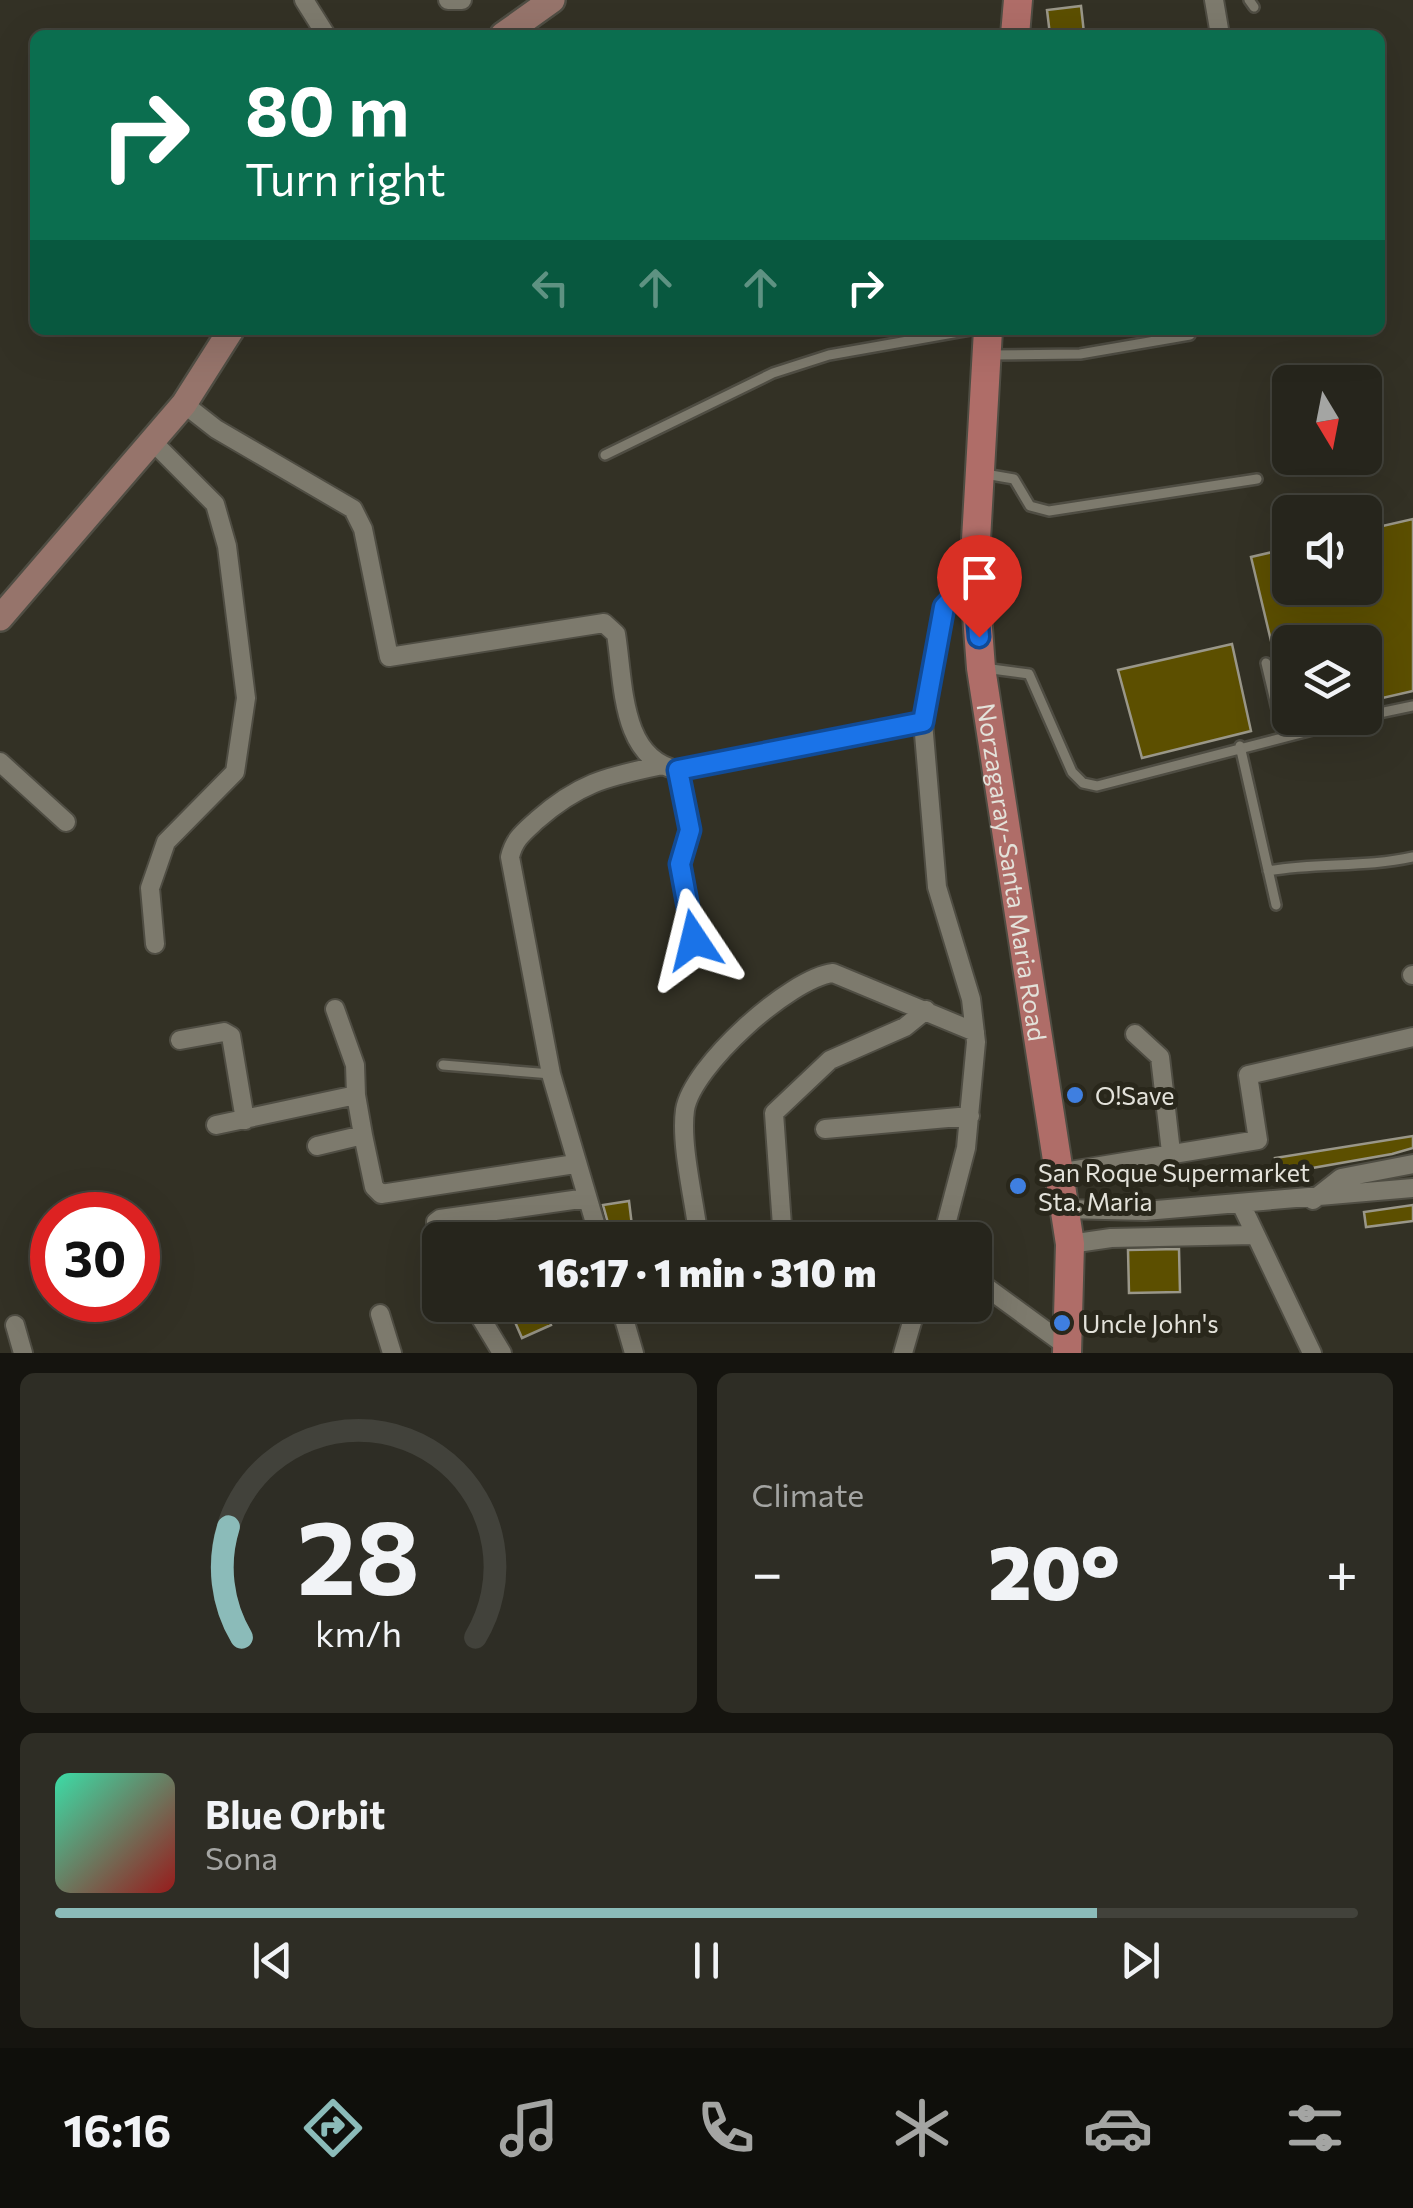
<!DOCTYPE html>
<html lang="en">
<head>
<meta charset="utf-8">
<style>
	:root { --surface:#26251c; --page:#2e2d25; --text:#f1f3f6; --muted:#a4a5a3; --line:#42423b; --accent:#8bbbb9 }
	body { margin:0; font-family:Commissioner,sans-serif; background:var(--page); color:var(--text); height:100vh; display:flex; flex-direction:column; font-size:38px; white-space:nowrap }
	* { box-sizing:border-box; margin:0 }
	p { font-size:32px; color:var(--muted) }
	.icon { flex:none; width:55px; height:55px; fill:none; stroke:currentColor; stroke-width:2; stroke-linecap:round; stroke-linejoin:round }
	.map { position:relative; height:1353px; overflow:hidden }
	.side { display:flex; flex-direction:column; gap:20px; padding:20px; background:#15140f; flex:1 }
	.side>* { flex:none }
	.hud { position:absolute; left:30px; top:30px; width:1355px; height:305px; border-radius:15px; box-shadow:0 10px 40px #0002,0 0 0 2px var(--line); background:#0b6e4f; color:#fff; overflow:hidden }
	.needle { width:65px; rotate:170deg }
	.controls { position:absolute; left:1272px; top:365px; display:grid; gap:20px }
	.controls a { display:grid; place-items:center; width:110px; height:110px; border-radius:15px; background:var(--surface); box-shadow:0 10px 40px #0002,0 0 0 2px var(--line); font-size:50px }
	.speed { position:absolute; left:30px; top:1192px; display:flex; gap:20px; font-size:50px; font-weight:700; text-align:center }
	.speed>* { display:grid; place-content:center; width:130px; height:130px; border-radius:50%; background:var(--surface); box-shadow:0 10px 40px #0002,0 0 0 2px var(--line); line-height:1 }
	.speed .limit { border:15px solid #d22; background:#fff; color:#111 }
	.pin { position:absolute; display:grid; place-items:center; width:85px; height:85px; color:#fff; margin:-102px -42px; border-radius:50% 50% 50% 0; rotate:-45deg; box-shadow:0 0 10px #0007 }
	.pin .icon { rotate:45deg }
	.me { position:absolute; width:110px; margin:-55px; rotate:350deg; stroke-linejoin:round; filter:drop-shadow(0 0 8px #0008) }
	.turn { display:flex; align-items:center; gap:35px; height:210px; padding:0 50px; font-size:45px }
	.turn .icon { width:130px; height:130px; stroke-width:2.5 }
	.turn b { display:block; font-size:70px; line-height:85px }
	.lanes { display:flex; align-items:center; height:95px; padding:0 50px; background:#0003; justify-content:center; gap:50px; direction:ltr }
	.lanes .off { opacity:.35 }
	.big { font-size:75px; font-weight:800; line-height:1.1 }
	.side .card { flex:1; display:flex; flex-direction:column; justify-content:center; gap:15px; min-width:0; padding:0 35px; border-radius:15px; background:var(--page) }
	.side .dial { align-items:center; gap:0 }
	.dial svg { height:260px; overflow:visible; fill:none; stroke:var(--line); stroke-width:7; stroke-linecap:round; text-anchor:middle }
	.dial text { fill:var(--text); stroke:none }
	.song { display:flex; align-items:center; gap:30px }
	.cover { width:120px; height:120px; border-radius:15px; background:linear-gradient(135deg,hsl(160 70% 55%),hsl(0 70% 35%)) }
	.played { height:10px; border-radius:5px; background:linear-gradient(90deg,var(--accent) 80%,var(--line) 80%) }
	.keys { display:flex; justify-content:space-around; direction:ltr }
	.heat { display:flex; justify-content:space-between; align-items:center; font-size:55px; direction:ltr }
	.side .tiles { flex:1; display:grid; gap:20px; grid-template-columns:1fr 1fr }
	.card:last-child { grid-column:span 2 }
	.trip { position:absolute; left:422px; top:1222px; width:570px; height:100px; border-radius:15px; background:var(--surface); box-shadow:0 10px 40px #0002,0 0 0 2px var(--line); font-weight:800; line-height:100px; text-align:center }
	.tabs { display:flex; height:160px; justify-content:space-around; align-items:center; background:#0f0f0b; color:var(--muted) }
	.tabs .icon { width:70px; height:70px }
	.tabs .active { color:var(--accent) }
	.tabs b { font-size:45px; color:var(--text) }
	.map>svg:first-child { display:block }
	.building { fill:#5c4f00; stroke:#9a9789; stroke-width:2.5 }
	.lines { fill:none; stroke-linecap:round; stroke-linejoin:round }
	.service-casing { stroke:#4f4d43; stroke-width:14 }
	.minor-casing { stroke:#4f4d43; stroke-width:22 }
	.secondary-casing { stroke:#4f4d43; stroke-width:30 }
	.primary-casing { stroke:#4f4d43; stroke-width:32 }
	.service { stroke:#7d7a6d; stroke-width:9 }
	.minor { stroke:#7d7a6d; stroke-width:18 }
	.secondary { stroke:#96746b; stroke-width:25 }
	.primary { stroke:#af6d68; stroke-width:28 }
	.route-casing { stroke:#114b97; stroke-width:25 }
	.route { stroke:#1a73e8; stroke-width:18 }
	.shop-dot { fill:#3f7fe0; stroke:#29271b; stroke-width:4 }
	.labels { text-anchor:middle; dominant-baseline:central; stroke-width:10; stroke-linejoin:round; paint-order:stroke }
	.street-label { font-size:25px; fill:#e3e2da; stroke:#29271b }
	.poi-label { font-size:25px; fill:#e3e2da; stroke:#29271b; text-anchor:start }
</style>
</head>
<body>
<div class="map">
<svg width="1413" height="1353" viewBox="0 0 1413 1353">
	<rect width="100%" height="100%" fill="#333125"/>
	<path class="building" d="M1081,6L1084,33L1050,35L1047,10Z
		M1413,519V691L1365,702V642H1290V704H1286L1251,557L1290,548V588H1365V530Z
		M1232,644L1251,731L1142,758L1118,670Z
		M1413,1136V1148L1392,1154L1278,1174L1275,1158Z
		M629,1201L632,1226L646,1223L650,1240H619L614,1222L608,1223L603,1205Z
		M1413,1205V1221L1366,1227L1364,1212Z
		M1179,1249L1180,1292L1129,1293L1128,1250Z
		M533,1305H590L591,1308L549,1320L551,1325L522,1338L512,1315Z"/>
	<g class="lines">
		<defs>
			<path id="service" d="M1249,0L1254,7
				M989,355L1080,354L1190,335
				M605,455L773,373L829,355L970,330
				M985,474L1014,479L1030,506L1049,511L1257,479
				M1266,663L1283,735
				M984,668L1029,674L1072,772L1083,783L1097,786L1359,718
				M1365,716L1413,706
				M1240,746L1276,905
				M1268,871C1317,862 1365,868 1413,857
				M443,1065L551,1074"/>
			<path id="minor" d="M304,0L326,35
				M448,0H462
				M1214,0L1220,35
				M184,404L216,429L353,509L363,529L389,657L604,623L616,634C624,682 620,759 678,770
				M153,442L215,504L227,546L246,698L235,772L166,842L150,888L155,944
				M0,762L66,822
				M694,940L680,864L690,831L678,770L923,722
				M1412,975H1413
				M335,1009L355,1065L356,1095
				M1135,1034L1160,1057L1171,1152
				M180,1040L224,1032L231,1036L245,1120
				M216,1125L356,1095L363,1135
				M825,1129L970,1116
				M317,1146L363,1135L374,1187L381,1194L575,1164
				M1058,1173L1258,1140L1248,1075L1413,1037
				M1313,1200L1341,1178L1413,1164
				M1241,1204L1312,1353
				M1064,1209L1145,1211L1413,1188
				M600,1240L551,1074L510,857C514,839 524,832 537,820C578,784 605,777 658,766
				M699,1240C695,1203 680,1145 685,1110C692,1066 790,978 833,973L975,1032
				M783,1240L774,1113L830,1060L905,1027L926,1010
				M942,1240L966,1148L976,1042L971,999L937,887L923,722L944,607L974,575
				M440,1244L436,1222L440,1219L587,1198
				M1070,1244L1111,1238L1253,1235
				M975,1279L1068,1347
				M473,1305L502,1353
				M620,1305L634,1353
				M380,1314L392,1353
				M15,1325L23,1353
				M903,1353L917,1305"/>
			<path id="secondary" d="M503,35L552,0
				M0,618L184,404L231,330"/>
			<g id="primary">
				<path d="M1015,35L1018,0"/>
				<path id="s1" d="M988,330L974,575L981,668L1070,1244L1067,1353"/>
			</g>
		</defs>
		<use href="#service" class="service-casing"/>
		<use href="#minor" class="minor-casing"/>
		<use href="#secondary" class="secondary-casing"/>
		<use href="#primary" class="primary-casing"/>
		<use href="#service" class="service"/>
		<use href="#minor" class="minor"/>
		<use href="#secondary" class="secondary"/>
		<use href="#primary" class="primary"/>
	</g>
	<g class="lines">
		<defs>
			<path id="route" d="M694,940L680,864L690,830L678,770L923,722L944,607L974,575L979,637"/>
		</defs>
		<use href="#route" class="route-casing"/>
		<use href="#route" class="route"/>
	</g>
	<g class="shop-dot">
		<circle cx="1075" cy="1095" r="10"/>
		<circle cx="1018" cy="1186" r="10"/>
		<circle cx="1062" cy="1323" r="10"/>
	</g>
	<g class="labels">
		<g class="street-label">
			<text stroke="none"><textPath href="#s1" startOffset="545">Norzagaray-Santa Maria Road</textPath></text>
		</g>
		<g class="poi-label">
			<text x="1095" y="1095">O!Save</text>
			<text x="1038" y="1172">San Roque Supermarket<tspan x="1038" dy="29">Sta. Maria</tspan></text>
			<text x="1082" y="1323">Uncle John's</text>
		</g>
	</g>
</svg>
<div class="controls">
<a><svg class="needle" viewBox="-14 -14 28 28"><path d="M0-13l5 13h-10z" fill="#e53935"/><path d="M0 13l5-13h-10z" fill="#a4a5a3"/></svg></a>
<a><svg class="icon" aria-label="sound" viewBox="0 0 24 24"><path d="M4 9h4l5-4v14l-5-4H4zM17 9q2 3 0 6"/></svg></a>
<a><svg class="icon" aria-label="layers" viewBox="0 0 24 24"><path d="M12 4l9 5-9 5-9-5zM3 14l9 5 9-5"/></svg></a>
</div>
<div class="speed"><div class="limit">30</div></div>
<div class="pin" style="left:979px;top:637px;background:#d93025"><svg class="icon" aria-label="arrive" viewBox="0 0 24 24"><path d="M6 21V4h12l-3 4 3 4H6"/></svg></div>
<svg class="me" style="left:694px;top:940px" viewBox="-20 -20 40 40"><path d="M0-17L14 15 0 8-14 15z" fill="#1a73e8" stroke="#fff" stroke-width="4"/></svg>
<div class="trip">16:17 · 1 min · 310 m</div>
<div class="hud">
<div class="turn"><svg class="icon" aria-label="right" viewBox="0 0 24 24"><path d="M7 20v-9h11M14 6l5 5-5 5"/></svg><div><b>80 m</b>Turn right</div></div>
<div class="lanes"><svg class="icon off" aria-label="left" viewBox="0 0 24 24"><path d="M17 20v-9H6M10 6l-5 5 5 5"/></svg><svg class="icon off" aria-label="ahead" viewBox="0 0 24 24"><path d="M12 20V5M6 11l6-6 6 6"/></svg><svg class="icon off" aria-label="ahead" viewBox="0 0 24 24"><path d="M12 20V5M6 11l6-6 6 6"/></svg><svg class="icon" aria-label="right" viewBox="0 0 24 24"><path d="M7 20v-9h11M14 6l5 5-5 5"/></svg></div>
</div>
</div>
<section class="side">
<div class="tiles">
<div class="card dial"><svg viewBox="0 0 100 80">
<path d="M14 69A42 42 0 1 1 86 69"/>
<path d="M14 69A42 42 0 0 1 10 35" stroke="#8bbbb9"/>
<text x="50" y="56" font-size="32" font-weight="700">28</text>
<text x="50" y="72" font-size="11">km/h</text>
</svg></div>
<div class="card"><p>Climate</p>
<div class="heat"><a>−</a><b class="big">20°</b><a>+</a></div>
</div>
<div class="card">
<div class="song"><i class="cover"></i><div><b>Blue Orbit</b><p>Sona</p></div></div>
<div class="played"></div>
<div class="keys"><svg class="icon" aria-label="previous" viewBox="0 0 24 24"><path d="M18 5L8 12l10 7zM5 5v14"/></svg><svg class="icon" aria-label="pause" viewBox="0 0 24 24"><path d="M8 5v14M16 5v14"/></svg><svg class="icon" aria-label="next" viewBox="0 0 24 24"><path d="M6 5l10 7-10 7zM19 5v14"/></svg></div>
</div>
</div>
</section>
<nav class="tabs">
<b>16:16</b>
<svg class="icon active" aria-label="directions" viewBox="0 0 24 24"><path d="M12 3l9 9-9 9-9-9zM9 14v-3h6M13 9l2 2-2 2"/></svg>
<svg class="icon" aria-label="music" viewBox="0 0 24 24"><path d="M9 18V5l10-2v13"/><circle cx="6" cy="18" r="3"/><circle cx="16" cy="16" r="3"/></svg>
<svg class="icon" aria-label="phone" viewBox="0 0 24 24"><path d="M5 4h4l2 5-3 2q2 4 5 5l2-3 5 2v4C11 20 4 13 5 4z"/></svg>
<svg class="icon" aria-label="climate" viewBox="0 0 24 24"><path d="M12 3v18M4 7l16 10M4 17L20 7"/></svg>
<svg class="icon" aria-label="car" viewBox="0 0 24 24"><path d="M5 17H2v-5l4-1 3-4h7l3 4 3 1v5h-3M9 17h6M6 11h13"/><circle cx="7" cy="17" r="2"/><circle cx="17" cy="17" r="2"/></svg>
<svg class="icon" aria-label="filters" viewBox="0 0 24 24"><path d="M4 7h16M4 17h16"/><circle cx="9" cy="7" r="2"/><circle cx="15" cy="17" r="2"/></svg>
</nav>
</body>
</html>
